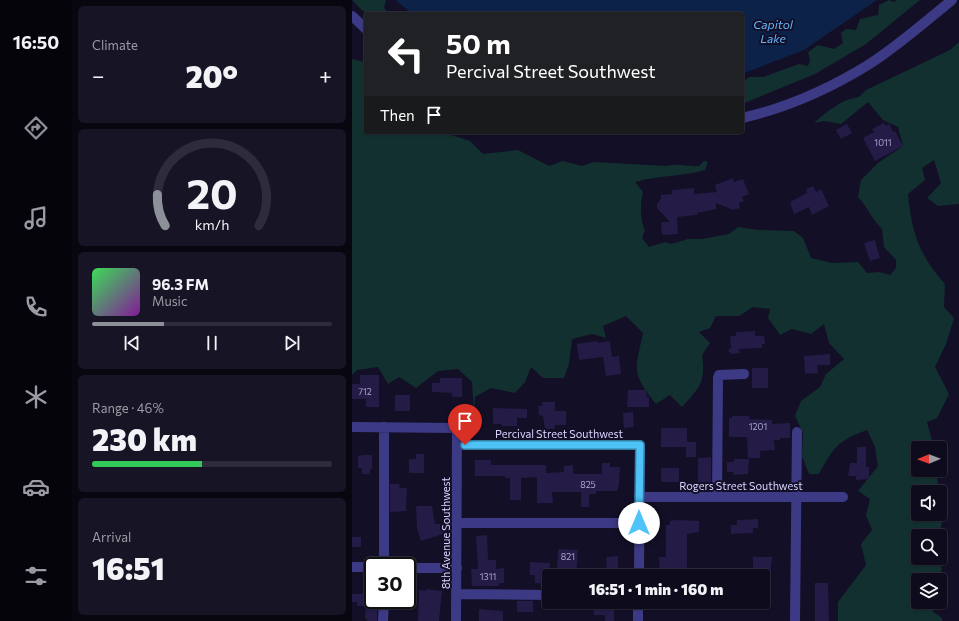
<!DOCTYPE html>
<html lang="en">
<head>
<meta charset="utf-8">
<style>
	:root { --surface:#0e0b1c; --page:#171425; --text:#f1f3f6; --muted:#9b9ba3; --line:#2e2b3b; --accent:#8c9099 }
	body { margin:0; font-family:Commissioner,sans-serif; background:var(--page); color:var(--text); height:100vh; display:flex; flex-direction:column; font-size:15px; white-space:nowrap }
	* { box-sizing:border-box; margin:0 }
	p { font-size:13px; color:var(--muted) }
	.icon { flex:none; width:22px; height:22px; fill:none; stroke:currentColor; stroke-width:2; stroke-linecap:round; stroke-linejoin:round }
	.map { position:relative; flex:1; overflow:hidden }
	.details { display:flex; flex-direction:column; gap:6px; padding:6px; background:#08060f; width:280px }
	.details>* { flex:none }
	.guide { position:absolute; left:12px; top:12px; width:380px; height:122px; border-radius:4px; box-shadow:0 1px 3px #0004,0 0 0 1px var(--line); background:#202124; color:#fff; overflow:hidden }
	.needle { width:26px; rotate:269deg }
	.fabs { position:absolute; left:559px; top:441px; display:grid; gap:8px }
	.fabs a { display:grid; place-items:center; width:36px; height:36px; border-radius:4px; background:var(--surface); box-shadow:0 1px 3px #0004,0 0 0 1px var(--line); font-size:20px }
	.speed { position:absolute; left:12px; top:557px; display:flex; gap:8px; font-size:20px; font-weight:700; text-align:center }
	.speed>* { display:grid; place-content:center; width:52px; height:52px; border-radius:50%; background:var(--surface); box-shadow:0 1px 3px #0004,0 0 0 1px var(--line); line-height:1 }
	.speed .limit { border:2px solid #111; border-radius:6px; background:#fff; color:#111 }
	.pin { position:absolute; display:grid; place-items:center; width:34px; height:34px; color:#fff; margin:-41px -17px; border-radius:50% 50% 50% 0; rotate:-45deg; box-shadow:0 0 4px #0007 }
	.pin .icon { rotate:45deg }
	.me { position:absolute; width:44px; margin:-22px; rotate:0deg; stroke-linejoin:round; filter:drop-shadow(0 0 3px #0008) }
	.turn { display:flex; align-items:center; gap:14px; height:84px; padding:0 16px; font-size:18px }
	.turn .icon { width:52px; height:52px; stroke-width:2.5 }
	.turn b { display:block; font-size:28px; line-height:34px }
	.then { display:flex; align-items:center; height:38px; padding:0 16px; background:#0003; gap:8px; font-size:15px }
	.big { font-size:30px; font-weight:800; line-height:1.1 }
	.details .card { flex:1; display:flex; flex-direction:column; justify-content:center; gap:6px; min-width:0; padding:0 14px; border-radius:6px; background:var(--page) }
	.details .dial { align-items:center; gap:0 }
	.dial svg { height:104px; overflow:visible; fill:none; stroke:var(--line); stroke-width:7; stroke-linecap:round; text-anchor:middle }
	.dial text { fill:var(--text); stroke:none }
	.song { display:flex; align-items:center; gap:12px }
	.cover { width:48px; height:48px; border-radius:6px; background:linear-gradient(135deg,hsl(130 70% 55%),hsl(290 70% 35%)) }
	.played { height:4px; border-radius:2px; background:linear-gradient(90deg,var(--accent) 30%,var(--line) 30%) }
	.keys { display:flex; justify-content:space-around; direction:ltr }
	.heat { display:flex; justify-content:space-between; align-items:center; font-size:22px; direction:ltr }
	.charge { height:6px; border-radius:3px; background:linear-gradient(90deg,#34c759 46%,var(--line) 0) }
	.trip { position:absolute; left:190px; top:569px; width:228px; height:40px; border-radius:4px; background:var(--surface); box-shadow:0 1px 3px #0004,0 0 0 1px var(--line); font-weight:800; line-height:40px; text-align:center }
	main { display:flex; flex:1; min-height:0 }
	.tabs { display:flex; flex-direction:column; width:72px; justify-content:space-around; align-items:center; background:#06040b; color:var(--muted) }
	.tabs .icon { width:28px; height:28px }
	.tabs .active { color:var(--accent) }
	.tabs b { font-size:18px; color:var(--text) }
	.map>svg:first-child { display:block }
	.green { fill:#12302f }
	.water { fill:#0c2248 }
	.building { fill:#241b47 }
	.lines { fill:none; stroke-linecap:round; stroke-linejoin:round }
	.minor { stroke:#3d3a85; stroke-width:10 }
	.route-casing { stroke:#337fa1; stroke-width:10 }
	.route { stroke:#4fc3f7; stroke-width:7 }
	.labels { text-anchor:middle; dominant-baseline:central; stroke-width:4; stroke-linejoin:round; paint-order:stroke }
	.number-label { font-size:9px; fill:#aca6d1 }
	.street-label { font-size:11px; fill:#d9d4ff; stroke:#130f26 }
	.water-label { font-size:12px; font-style:italic; fill:#62b6ff; stroke:#130f26 }
</style>
</head>
<body>
<main>
<nav class="tabs">
<b>16:50</b>
<svg class="icon active" aria-label="directions" viewBox="0 0 24 24"><path d="M12 3l9 9-9 9-9-9zM9 14v-3h6M13 9l2 2-2 2"/></svg>
<svg class="icon" aria-label="music" viewBox="0 0 24 24"><path d="M9 18V5l10-2v13"/><circle cx="6" cy="18" r="3"/><circle cx="16" cy="16" r="3"/></svg>
<svg class="icon" aria-label="phone" viewBox="0 0 24 24"><path d="M5 4h4l2 5-3 2q2 4 5 5l2-3 5 2v4C11 20 4 13 5 4z"/></svg>
<svg class="icon" aria-label="climate" viewBox="0 0 24 24"><path d="M12 3v18M4 7l16 10M4 17L20 7"/></svg>
<svg class="icon" aria-label="car" viewBox="0 0 24 24"><path d="M5 17H2v-5l4-1 3-4h7l3 4 3 1v5h-3M9 17h6M6 11h13"/><circle cx="7" cy="17" r="2"/><circle cx="17" cy="17" r="2"/></svg>
<svg class="icon" aria-label="filters" viewBox="0 0 24 24"><path d="M4 7h16M4 17h16"/><circle cx="9" cy="7" r="2"/><circle cx="15" cy="17" r="2"/></svg>
</nav>
<section class="details">
<div class="card"><p>Climate</p>
<div class="heat"><a>−</a><b class="big">20°</b><a>+</a></div>
</div>
<div class="card dial"><svg viewBox="0 0 100 80">
<path d="M14 69A42 42 0 1 1 86 69"/>
<path d="M14 69A42 42 0 0 1 8 45" stroke="#8c9099"/>
<text x="50" y="56" font-size="32" font-weight="700">20</text>
<text x="50" y="72" font-size="11">km/h</text>
</svg></div>
<div class="card">
<div class="song"><i class="cover"></i><div><b>96.3 FM</b><p>Music</p></div></div>
<div class="played"></div>
<div class="keys"><svg class="icon" aria-label="previous" viewBox="0 0 24 24"><path d="M18 5L8 12l10 7zM5 5v14"/></svg><svg class="icon" aria-label="pause" viewBox="0 0 24 24"><path d="M8 5v14M16 5v14"/></svg><svg class="icon" aria-label="next" viewBox="0 0 24 24"><path d="M6 5l10 7-10 7zM19 5v14"/></svg></div>
</div>
<div class="card"><p>Range · 46%</p><b class="big">230 km</b><div class="charge"></div></div>
<div class="card"><p>Arrival</p><b class="big">16:51</b></div>
</section>
<div class="map">
<svg width="607" height="621" viewBox="0 0 607 621">
	<rect width="100%" height="100%" fill="#130f26"/>
	<path class="green" d="M0,0H34L32,8L38,14H14Z
		M537,0L542,2L545,0H568L514,44L463,74L390,104V83L397,77H411L447,64L456,66L458,61L456,52L466,45L482,49L491,43L489,33L494,29L504,30L508,19L526,15L527,5Z
		M607,42V204L586,206L575,198L589,183L582,160L570,168L573,180L556,194C560,233 566,253 593,284L592,307L602,318L594,344L583,367L597,394L585,418L575,422L582,448H566V470H585L586,492H566V514L588,513L590,522L587,536H566V558H587L590,569L585,580H566V602H580L581,612L590,618V621H486V602L514,565L509,544L520,530L514,515L518,499L506,491L526,466L523,447L515,430C485,441 482,447 467,474H457L450,456L451,433L443,416L449,401L468,387L474,374L492,359L477,343L472,324L459,334L440,329L428,335L416,318L418,309L401,307L387,316H364L358,328L347,332L358,343L350,355C354,382 348,387 330,407L318,395L304,404C279,372 283,371 291,333L274,316L251,326L254,338L240,334L220,339L217,364L212,378H191L179,367L173,382L163,393L139,388L123,397L122,413L120,382L106,369L86,371L64,388L47,377L36,384L26,367L5,370L0,375V59L12,62L14,65V132H90L118,141L131,154L166,150L197,166L211,161L230,166L241,162L316,166C328,163 335,167 347,166L352,161L356,162L353,170C330,177 306,175 283,182L291,192C288,203 288,221 293,230L290,238L297,247L313,242L319,244L336,239H350L377,234L386,227L406,230L442,231L451,238L459,258L480,263L506,262L515,273L527,272L538,275L544,268V260L532,247L530,229C520,219 516,208 506,197L509,180L526,163L551,146L546,127L531,120L516,102L489,124L472,121L462,123C474,112 490,99 507,97L514,90L598,50Z"/>
	<path class="water" d="M43,0H525L452,50L390,74V14H61Z"/>
	<path class="building" d="M532,123L534,126L537,124L541,132L543,131L551,146L523,161L511,138L522,132L520,129Z
		M495,124L500,133L489,139L484,130Z
		M381,178L382,182L391,179L397,194L390,197L392,201L387,203L388,208L381,210L364,203V209L345,213V215L325,217L326,234L310,235L309,222H318L305,208V204L309,199V195L320,194V190L342,188V194L365,192L363,185Z
		M461,186L464,192L469,189L477,206L460,215L457,207L442,214L438,202L455,193L454,189Z
		M523,240L528,258L518,261L512,243Z
		M403,331V336H412L413,344H410V348L387,349L388,353L379,354L376,350L379,348L378,336H384V332Z
		M245,341L246,343L258,341L260,357L267,356L269,374L254,376L251,357L227,360L225,344Z
		M478,354V365H465L466,373L453,374L452,356Z
		M400,368H416V388H400Z
		M8,375H27V407H14V399H0V384H8Z
		M88,378H110V397H100V393L80,392V383H88Z
		M276,390H294L295,397H297V407H275Z
		M43,395H58V411H43Z
		M190,402H203V411H214V425H203V429H193L191,416L187,415L186,406H190Z
		M141,408L175,409V418H165V426H150V424H141Z
		M281,412L282,427L272,428L271,413Z
		M380,416H397V419L420,420V424L438,423V438H428V440H422L423,450L408,451V458H396L395,437H377V418H380Z
		M309,428H335V442H344V457H334V447H309Z
		M505,447H514V467H517V479L504,480V476H496L498,463H505Z
		M64,454H72V473H57V459H64Z
		M11,455H20V469H18V474H10V468H6V456Z
		M359,457V482H346V458Z
		M382,459H397L396,474L381,475L382,472H375V462H382Z
		M123,460H139V465H194V473L212,472V466L221,465V474H250V463H258V467H268L267,485L265,491H244V494H237V507H229V492H200L201,503H185V477L169,478V500H158V478H153V476H123Z
		M309,468H327V482H309Z
		M38,484H47L48,488H55L54,511L38,512Z
		M64,506H80L83,524H95L94,533L69,541L65,528Z
		M406,519V528H401V533L379,534V525H385V520Z
		M323,520L347,521V532L335,534V576H308L307,557H314V525H318V521Z
		M135,535L136,560H144V569L152,568V583H147V586H120L119,569H126L124,536Z
		M0,537H9V547H0Z
		M206,549L226,550L224,576H215V570H205Z
		M266,556V576H255L254,557Z
		M401,557H420L418,576H401Z
		M178,562L198,563L197,584L183,583V575H178Z
		M463,583H476L477,621H463Z
		M74,589L90,591L87,621H66L67,590L74,591Z
		M0,594H21V600H25V621H15V619H13L14,606H5V602H0Z
		M165,601H181V612H165Z
		M242,605L262,607V621H253V615H242Z
		M127,609L151,611V621H127Z"/>
	<g class="lines">
		<path class="minor" d="M0,16L14,29
			M390,118C434,108 477,89 516,65C545,47 574,21 600,0
			M0,427L105,428L104,621
			M105,445H288L287,576
			M287,497H491
			M365,497L366,378L367,375L392,374
			M105,523H287
			M32,566V427
			M0,567H21
			M55,568H105
			M104,594L197,595
			M31,621L32,600
			M286,621V602
			M443,621L445,432"/>
	</g>
	<g class="lines">
		<defs>
			<path id="route" d="M113,445H288L287,523"/>
		</defs>
		<use href="#route" class="route-casing"/>
		<use href="#route" class="route"/>
	</g>
	<g class="labels">
		<g class="number-label">
			<text x="531" y="142">1011</text>
			<text x="13" y="391">712</text>
			<text x="406" y="426">1201</text>
			<text x="236" y="484">825</text>
			<text x="216" y="556">821</text>
			<text x="136" y="576">1311</text>
		</g>
		<g class="street-label">
			<text x="207" y="433">Percival Street Southwest</text>
			<text x="389" y="485">Rogers Street Southwest</text>
			<text transform="translate(93 533) rotate(-90)">8th Avenue Southwest</text>
		</g>
		<g class="water-label">
			<text x="421" y="24">Capitol<tspan x="421" dy="14">Lake</tspan></text>
		</g>
	</g>
</svg>
<div class="fabs">
<a><svg class="needle" viewBox="-14 -14 28 28"><path d="M0-13l5 13h-10z" fill="#e53935"/><path d="M0 13l5-13h-10z" fill="#9b9ba3"/></svg></a>
<a><svg class="icon" aria-label="sound" viewBox="0 0 24 24"><path d="M4 9h4l5-4v14l-5-4H4zM17 9q2 3 0 6"/></svg></a>
<a><svg class="icon" aria-label="search" viewBox="0 0 24 24"><circle cx="10" cy="10" r="6"/><path d="M15 15l6 6"/></svg></a>
<a><svg class="icon" aria-label="layers" viewBox="0 0 24 24"><path d="M12 4l9 5-9 5-9-5zM3 14l9 5 9-5"/></svg></a>
</div>
<div class="speed"><div class="limit">30</div></div>
<div class="pin" style="left:113px;top:445px;background:#d93025"><svg class="icon" aria-label="arrive" viewBox="0 0 24 24"><path d="M6 21V4h12l-3 4 3 4H6"/></svg></div>
<svg class="me" style="left:287px;top:523px" viewBox="-20 -20 40 40"><circle r="19" fill="#fff"/><path d="M0-13L10 11 0 6-10 11z" fill="#4fc3f7"/></svg>
<div class="trip">16:51 · 1 min · 160 m</div>
<div class="guide">
<div class="turn"><svg class="icon" aria-label="left" viewBox="0 0 24 24"><path d="M17 20v-9H6M10 6l-5 5 5 5"/></svg><div><b>50 m</b>Percival Street Southwest</div></div>
<div class="then">Then<svg class="icon" aria-label="arrive" viewBox="0 0 24 24"><path d="M6 21V4h12l-3 4 3 4H6"/></svg></div>
</div>
</div>
</main>
</body>
</html>
